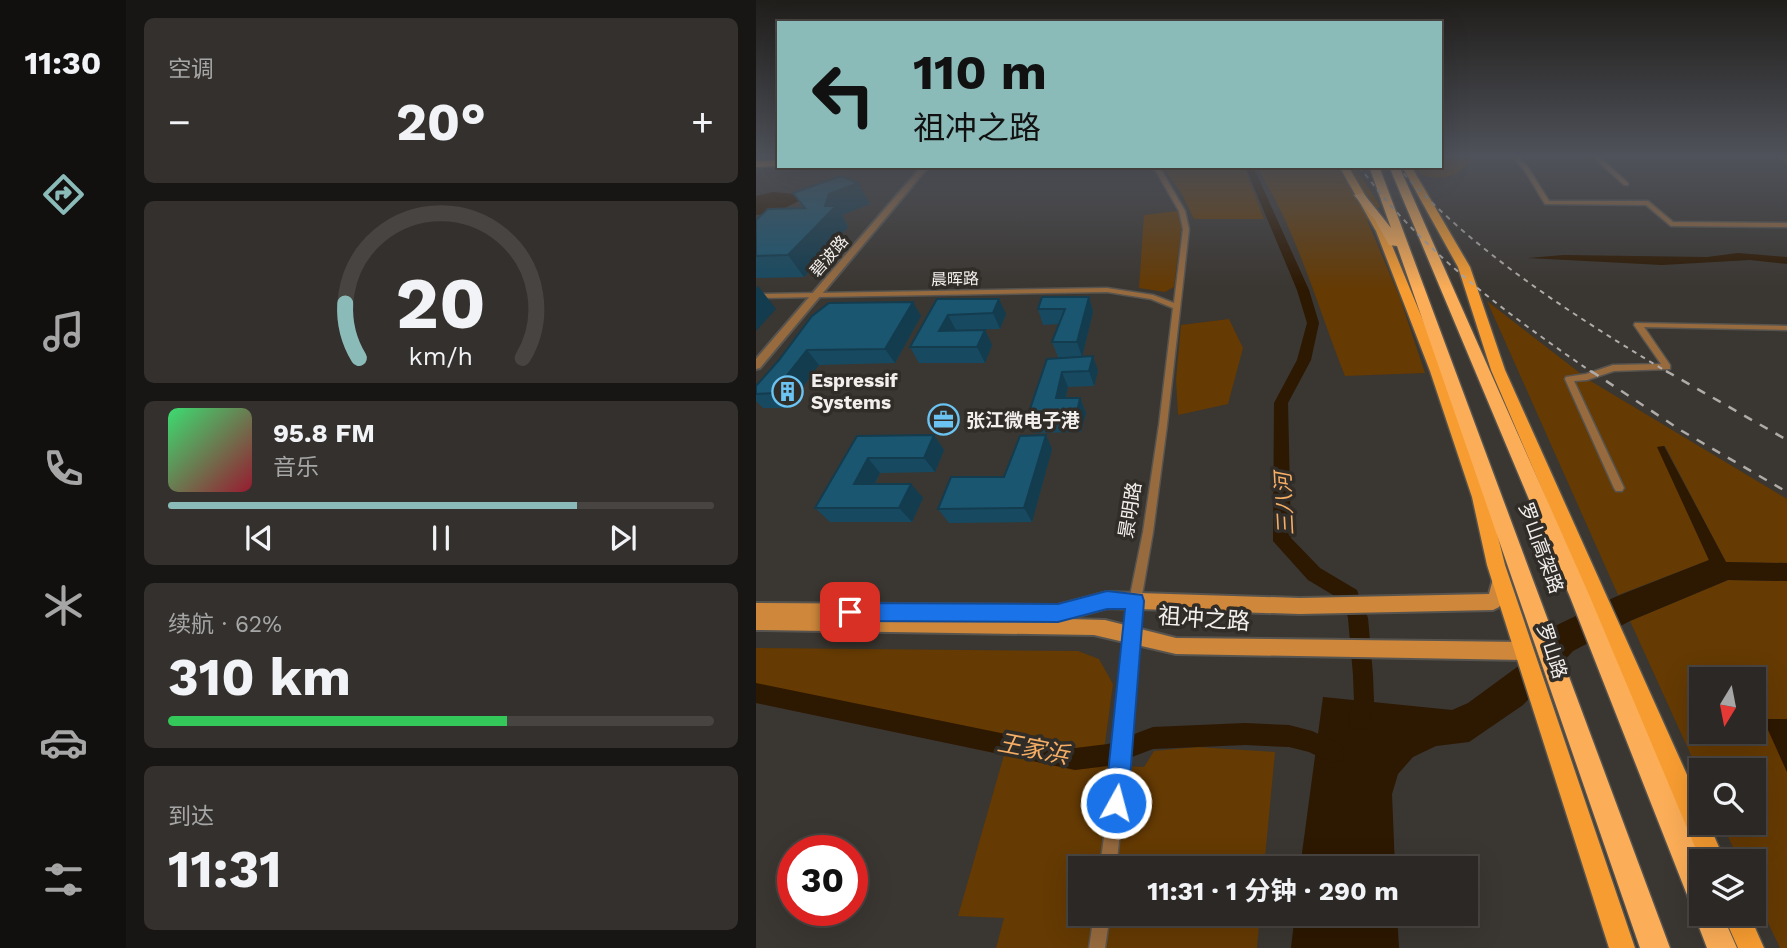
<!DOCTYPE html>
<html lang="zh">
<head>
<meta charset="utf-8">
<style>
	:root { --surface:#2c2825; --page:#34302d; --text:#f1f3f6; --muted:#a6a6a7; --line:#484442; --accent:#8bbbb9 }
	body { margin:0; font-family:"Work Sans","Noto Sans SC",sans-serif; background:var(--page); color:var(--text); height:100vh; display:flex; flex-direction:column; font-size:26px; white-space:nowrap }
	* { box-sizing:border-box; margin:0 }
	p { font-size:23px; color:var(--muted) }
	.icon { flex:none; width:38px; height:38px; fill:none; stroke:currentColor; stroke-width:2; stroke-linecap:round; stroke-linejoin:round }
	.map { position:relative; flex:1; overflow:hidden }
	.drawer { display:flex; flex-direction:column; gap:18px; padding:18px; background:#181614; width:630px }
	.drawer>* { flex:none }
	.guide { position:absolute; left:21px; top:21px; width:665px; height:147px; border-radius:0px; box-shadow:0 7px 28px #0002,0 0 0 2px var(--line); background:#8bbbb9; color:#111; overflow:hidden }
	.needle { width:46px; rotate:190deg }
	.controls { position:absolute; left:933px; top:667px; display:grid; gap:14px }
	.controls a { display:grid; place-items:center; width:77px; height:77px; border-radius:0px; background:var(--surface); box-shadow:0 7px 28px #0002,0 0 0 2px var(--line); font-size:35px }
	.speed { position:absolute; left:21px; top:835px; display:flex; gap:14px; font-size:35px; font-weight:700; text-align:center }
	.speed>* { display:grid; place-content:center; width:91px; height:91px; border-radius:50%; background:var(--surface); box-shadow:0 7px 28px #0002,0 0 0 2px var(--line); line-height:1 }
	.speed .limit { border:10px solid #d22; background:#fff; color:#111 }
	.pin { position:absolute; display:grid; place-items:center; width:60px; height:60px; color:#fff; margin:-30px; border-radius:14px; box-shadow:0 4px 10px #0006 }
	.me { position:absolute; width:77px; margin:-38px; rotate:7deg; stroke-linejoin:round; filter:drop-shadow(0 0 5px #0008) }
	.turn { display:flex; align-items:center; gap:24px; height:147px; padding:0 21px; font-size:32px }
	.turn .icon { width:91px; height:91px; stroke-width:2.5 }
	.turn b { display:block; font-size:49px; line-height:60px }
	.big { font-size:52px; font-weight:700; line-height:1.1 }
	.drawer .card { flex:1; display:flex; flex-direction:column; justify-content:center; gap:10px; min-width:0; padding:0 24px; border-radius:10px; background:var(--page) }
	.drawer .dial { align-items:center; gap:0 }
	.dial svg { height:182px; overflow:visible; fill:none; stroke:var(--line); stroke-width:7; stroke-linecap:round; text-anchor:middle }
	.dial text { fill:var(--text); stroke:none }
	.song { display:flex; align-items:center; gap:21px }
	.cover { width:84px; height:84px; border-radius:10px; background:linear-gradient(135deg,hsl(140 70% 55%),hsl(350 70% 35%)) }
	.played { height:7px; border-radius:4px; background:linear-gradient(90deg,var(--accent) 75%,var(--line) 75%) }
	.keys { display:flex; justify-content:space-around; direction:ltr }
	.heat { display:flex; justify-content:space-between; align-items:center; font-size:38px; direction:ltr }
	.charge { height:10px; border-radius:5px; background:linear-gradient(90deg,#34c759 62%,var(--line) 0) }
	.trip { position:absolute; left:312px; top:856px; width:410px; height:70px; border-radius:0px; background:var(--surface); box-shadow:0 7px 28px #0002,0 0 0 2px var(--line); font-weight:700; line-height:70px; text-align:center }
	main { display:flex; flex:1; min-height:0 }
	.dock { display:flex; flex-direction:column; width:126px; justify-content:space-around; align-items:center; background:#12100f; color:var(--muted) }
	.dock .icon { width:49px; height:49px }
	.dock .on { color:var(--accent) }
	.dock b { font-size:32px; color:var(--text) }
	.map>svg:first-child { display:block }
	.green { fill:#653a03; fill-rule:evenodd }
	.water { fill:#2d1801 }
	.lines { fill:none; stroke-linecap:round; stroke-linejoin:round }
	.river { fill:#2d1801; fill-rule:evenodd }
	.minor-casing { stroke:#57544f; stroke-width:3 }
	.tertiary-casing { stroke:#57544f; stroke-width:4 }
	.secondary-casing { stroke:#57544f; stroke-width:4 }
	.primary-casing { stroke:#57544f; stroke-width:3 }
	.trunk-casing { stroke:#57544f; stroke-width:3 }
	.minor { fill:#986b3f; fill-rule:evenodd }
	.tertiary { fill:#986b3f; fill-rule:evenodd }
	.secondary { fill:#ce873b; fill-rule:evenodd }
	.primary { fill:#f79c31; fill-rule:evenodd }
	.trunk { fill:#fbad57; fill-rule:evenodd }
	.rail-far1 { stroke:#afaba8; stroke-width:2; stroke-dasharray:5 5; stroke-linecap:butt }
	.rail { stroke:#afaba8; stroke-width:2.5; stroke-dasharray:9 9; stroke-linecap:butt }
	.wall { fill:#174a61 }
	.shaded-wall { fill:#133c4f }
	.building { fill:#1b5671; stroke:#133c4f; stroke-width:2 }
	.route { fill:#1a73e8; stroke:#114b97; stroke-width:2 }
	.labels { text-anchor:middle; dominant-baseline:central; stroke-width:7; stroke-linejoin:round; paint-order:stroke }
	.far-street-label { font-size:16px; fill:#f2efec; stroke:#302c28 }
	.poi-label { font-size:19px; font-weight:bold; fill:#f2efec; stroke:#302c28; text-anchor:start }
	.street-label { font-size:19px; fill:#f2efec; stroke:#302c28 }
	.water-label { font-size:21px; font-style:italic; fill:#f6ae65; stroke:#302c28 }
	.near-street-label { font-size:23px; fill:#f2efec; stroke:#302c28 }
	.near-water-label { font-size:24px; font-style:italic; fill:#f6ae65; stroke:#302c28 }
</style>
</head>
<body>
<main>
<nav class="dock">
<b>11:30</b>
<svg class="icon on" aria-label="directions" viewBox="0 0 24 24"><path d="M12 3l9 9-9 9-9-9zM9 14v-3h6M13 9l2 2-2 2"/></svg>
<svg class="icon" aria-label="music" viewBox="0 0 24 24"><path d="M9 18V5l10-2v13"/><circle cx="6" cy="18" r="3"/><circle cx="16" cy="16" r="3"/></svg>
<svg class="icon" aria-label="phone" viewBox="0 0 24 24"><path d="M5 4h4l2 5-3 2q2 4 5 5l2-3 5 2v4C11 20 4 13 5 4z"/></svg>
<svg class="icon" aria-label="climate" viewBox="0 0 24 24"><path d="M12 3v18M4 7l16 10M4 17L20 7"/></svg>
<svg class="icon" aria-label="car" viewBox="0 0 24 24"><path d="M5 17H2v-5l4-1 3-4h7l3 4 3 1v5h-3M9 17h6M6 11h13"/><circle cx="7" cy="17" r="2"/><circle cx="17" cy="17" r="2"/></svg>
<svg class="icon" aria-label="filters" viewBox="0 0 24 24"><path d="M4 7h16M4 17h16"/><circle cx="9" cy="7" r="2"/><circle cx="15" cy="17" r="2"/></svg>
</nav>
<section class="drawer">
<div class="card"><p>空调</p>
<div class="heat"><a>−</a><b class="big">20°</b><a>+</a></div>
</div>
<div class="card dial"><svg viewBox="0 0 100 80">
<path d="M14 69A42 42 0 1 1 86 69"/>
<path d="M14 69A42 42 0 0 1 8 45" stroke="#8bbbb9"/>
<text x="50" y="56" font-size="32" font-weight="700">20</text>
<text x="50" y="72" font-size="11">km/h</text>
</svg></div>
<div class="card">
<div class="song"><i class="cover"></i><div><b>95.8 FM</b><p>音乐</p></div></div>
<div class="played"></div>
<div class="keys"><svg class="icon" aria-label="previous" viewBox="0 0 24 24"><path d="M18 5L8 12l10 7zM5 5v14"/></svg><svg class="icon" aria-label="pause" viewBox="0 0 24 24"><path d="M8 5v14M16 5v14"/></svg><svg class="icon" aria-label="next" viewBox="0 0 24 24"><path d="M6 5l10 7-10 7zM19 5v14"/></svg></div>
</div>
<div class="card"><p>续航 · 62%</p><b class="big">310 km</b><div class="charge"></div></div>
<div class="card"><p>到达</p><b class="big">11:31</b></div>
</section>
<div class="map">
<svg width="1031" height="948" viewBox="0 0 1031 948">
	<rect width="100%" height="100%" fill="#3a3631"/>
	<path class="green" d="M684,156H719C713,162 705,172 697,175C686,180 661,178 656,166H684Z
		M406,166H488L508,219H438L426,194Z
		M500,166H598L624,206L611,220L644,298L669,373L589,376C561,306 541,230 500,166Z
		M421,211L426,223L418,287L409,292L383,288L388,215Z
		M731,301L833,380L1031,499V563L970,562L909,446L902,447L953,560L862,595Z
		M473,319L487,348L472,404L422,415L420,380L425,325Z
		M972,580L1031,581V948H1024L998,893V861H983L966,823L998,822V770H945V777L874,621ZM945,679H998V732H945Z
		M0,648L322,651L343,659L357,684L346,765L388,767L398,751L441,747L519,752L508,868H324V914H504L501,948H240L248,918L202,916L248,755L0,700Z"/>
	<path class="water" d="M17,192L39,194L45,200L21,212L0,215V196Z
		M982,253L1031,257V264L994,260L906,265L772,258L807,255L951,257Z
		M908,446L970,562L1031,563V581L972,580L874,621L817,651L767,705L713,742L680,746L657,757L642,774L636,794L639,868H544L567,697L696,710L712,703L768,662L799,626L859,597L953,560L901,447Z
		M1007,719H1031V772Z
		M539,914H641L643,948H535Z"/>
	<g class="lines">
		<path class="river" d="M489,166H497L553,290L563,323L555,360L532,403L535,538L564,568L601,590L603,596L612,618L617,675L618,701L611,728L603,731L595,728L592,720L598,701L597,675L592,618L587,601L552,580L517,541L518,403L541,360L551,323L541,290Z
			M0,683L319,748L352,744L397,727L489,723L533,725L556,731L586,745L589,753L586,761L578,764L553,752L533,747L489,745L397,749L352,766L319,770L0,703Z"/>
		<defs>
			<path id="minor" d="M756,156H761L773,169L793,201H892L917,222L1031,223V227L915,226L890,205L789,204L769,171Z
				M836,156H842L872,183V185H868Z
				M1023,156L1031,158V162Z
				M397,166H403L429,211L433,229L411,425L397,532L385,601L376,728L360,868H344L362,728L373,601L387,532L403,425L417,308L395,299L351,292L0,298V294L351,288L397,295L418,303L427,229L423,211Z
				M879,323L1031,326V330L888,327L914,365V369L858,371L831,380L818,381L868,488L866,491H860L858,488L809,379L810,377L830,374L857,365L905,364L878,325Z
				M338,914H354L349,948H333Z"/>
			<path id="tertiary" d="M166,166H173L4,368L0,369V359Z"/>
			<path id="secondary" d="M744,573L750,575C755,586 749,598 743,607L737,610L544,614L351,608L311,619L349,620L420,638L768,642L774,645L777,651L774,657L768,660L420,654L338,635L0,630V603L302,605L351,592L544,598L733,594L738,575Z"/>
			<path id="primary" d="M23,160V166L0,167V161Z
				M583,166H592L630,231L688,371L732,497L749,565L879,948H853L731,565L716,497L674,371L620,231Z
				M646,166H655L714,267L749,370L945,806V822H952L969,861L945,862L735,370L702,267Z
				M967,914H993L1008,948H982Z"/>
			<path id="trunk" d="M613,166H623L914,948H884L641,246L633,245L619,220L598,195L607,193L635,228Z
				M633,166H643L834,597L945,861V914H966L981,948H951L938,914L941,907L935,905L814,597Z"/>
		</defs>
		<use href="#minor" class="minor-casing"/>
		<use href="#tertiary" class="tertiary-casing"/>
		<use href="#secondary" class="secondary-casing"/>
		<use href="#primary" class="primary-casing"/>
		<use href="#trunk" class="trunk-casing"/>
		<use href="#minor" class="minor"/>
		<use href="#tertiary" class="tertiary"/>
		<use href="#secondary" class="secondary"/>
		<use href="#primary" class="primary"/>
		<use href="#trunk" class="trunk"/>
		<path class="rail-far1" d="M603,166C665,251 751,314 837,373
			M641,166C717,252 815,314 913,373"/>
		<path class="rail" d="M835,371L926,431L1031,492
			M910,371L1031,440"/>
	</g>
	<path class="wall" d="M37,193L114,204L86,215L92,227L48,277L0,278V220L47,208Z
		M333,297L337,312L326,357L342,371L338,386L312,387L310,398H324L330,413L325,432L278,433L271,418L315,357H302L296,342L303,324L287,325L282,309Z
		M181,299L250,314L244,329L200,330H229L236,345L229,363H163L154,347Z
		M56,316H165L139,363L63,365L31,408H7L0,401V386L23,360Z
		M178,435L188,450L179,472L124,473L119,484H155L167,498L156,522H74L59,508L101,436Z
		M290,435L296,449L276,522L193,523L182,509L248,477Z"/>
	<path class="shaded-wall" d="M102,183L114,204L86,215L92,227L48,277L32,255L69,206L73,194Z
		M2,286L20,309L0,331V288Z
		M333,297L337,312L326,357L321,342Z
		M243,299L250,314L244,329L237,313Z
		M157,302L165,316L139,363L129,349Z
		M192,315L200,330L183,331Z
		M229,330L236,345L229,363L221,347Z
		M51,350L63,365L31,408L17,393Z
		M337,356L342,371L338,386L333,371Z
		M306,372L312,387L306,413L300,398Z
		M324,398L330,413L325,432L320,417Z
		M178,435L188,450L179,472L168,458Z
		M290,435L296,449L276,522L268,508Z
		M112,458L124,473L111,499L98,484Z
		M155,484L167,498L156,522L143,508Z"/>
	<path class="building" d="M85,176L102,183L73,194L69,206H80L32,255L0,256V220L12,209L49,208L37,193Z
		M286,297H333L321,342H296L309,309H282Z
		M181,299H243L237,313L192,315L183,331L229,330L221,347H154Z
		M157,302L129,349L51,350L17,393L0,394V386L23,360L56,316L73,303Z
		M337,356L333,371L306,372L300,398H324L320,417L271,418L291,359Z
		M178,435L168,458H112L98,484H155L143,508H59L101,436Z
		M290,435L268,508L182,509L195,477H248L264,436Z"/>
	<linearGradient id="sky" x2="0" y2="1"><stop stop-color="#201e1b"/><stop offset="0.54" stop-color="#4f525a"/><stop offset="1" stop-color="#4f525a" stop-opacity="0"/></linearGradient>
	<rect width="1031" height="289" fill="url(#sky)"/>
	<path class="route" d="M351,591L386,595L388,601L372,803L369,811L360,814L352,811L349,803L369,609H351L302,622L94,621L88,618L85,612L88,605L94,603L302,604Z"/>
	<defs>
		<symbol id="building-ring" viewBox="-11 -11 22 22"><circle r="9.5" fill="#302c28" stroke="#6ac3f1" stroke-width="1.5"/><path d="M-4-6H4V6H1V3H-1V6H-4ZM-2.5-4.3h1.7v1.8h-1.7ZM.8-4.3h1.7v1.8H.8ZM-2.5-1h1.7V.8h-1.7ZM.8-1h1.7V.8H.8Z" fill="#6ac3f1"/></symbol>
		<symbol id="office-ring" viewBox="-11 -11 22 22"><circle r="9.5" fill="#302c28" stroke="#6ac3f1" stroke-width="1.5"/><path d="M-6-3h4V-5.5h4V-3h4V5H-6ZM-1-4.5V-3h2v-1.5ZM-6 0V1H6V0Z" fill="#6ac3f1"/></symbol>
	</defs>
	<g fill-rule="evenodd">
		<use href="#building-ring" x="14" y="374" width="35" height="35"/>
		<use href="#office-ring" x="170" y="402" width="35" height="35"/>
	</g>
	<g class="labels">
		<g class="far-street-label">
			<text transform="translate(73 256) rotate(-49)">碧波路</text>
			<text transform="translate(199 279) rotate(-1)">晨晖路</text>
		</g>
		<g class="poi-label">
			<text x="55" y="380">Espressif<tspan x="55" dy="22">Systems</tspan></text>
			<text x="210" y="420">张江微电子港</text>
		</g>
		<g class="street-label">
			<text transform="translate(374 510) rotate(-81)">景明路</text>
			<text transform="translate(785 548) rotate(70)">罗山高架路</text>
			<text transform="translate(796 651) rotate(72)">罗山路</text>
		</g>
		<g class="water-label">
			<text transform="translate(528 504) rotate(-93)">三八河</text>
		</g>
		<g class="near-street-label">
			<text transform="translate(448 619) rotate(4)">祖冲之路</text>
		</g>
		<g class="near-water-label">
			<text transform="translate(277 749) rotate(11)">王家浜</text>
		</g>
	</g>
</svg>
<div class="controls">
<a><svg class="needle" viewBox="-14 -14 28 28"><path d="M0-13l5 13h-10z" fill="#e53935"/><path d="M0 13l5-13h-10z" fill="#a6a6a7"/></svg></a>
<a><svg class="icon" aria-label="search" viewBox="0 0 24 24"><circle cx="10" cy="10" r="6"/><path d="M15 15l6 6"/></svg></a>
<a><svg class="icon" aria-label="layers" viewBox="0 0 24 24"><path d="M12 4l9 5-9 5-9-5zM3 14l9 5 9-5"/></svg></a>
</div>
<div class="speed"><div class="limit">30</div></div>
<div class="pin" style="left:94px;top:612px;background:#d93025"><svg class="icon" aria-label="arrive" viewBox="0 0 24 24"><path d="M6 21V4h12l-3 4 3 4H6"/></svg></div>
<svg class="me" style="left:360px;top:803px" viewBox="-20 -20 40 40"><circle r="17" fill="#1a73e8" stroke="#fff" stroke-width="3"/><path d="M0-11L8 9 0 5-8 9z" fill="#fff"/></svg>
<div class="trip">11:31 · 1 分钟 · 290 m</div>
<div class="guide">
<div class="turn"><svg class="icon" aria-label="left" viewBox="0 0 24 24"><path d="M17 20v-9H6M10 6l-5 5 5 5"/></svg><div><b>110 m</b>祖冲之路</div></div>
</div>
</div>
</main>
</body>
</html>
